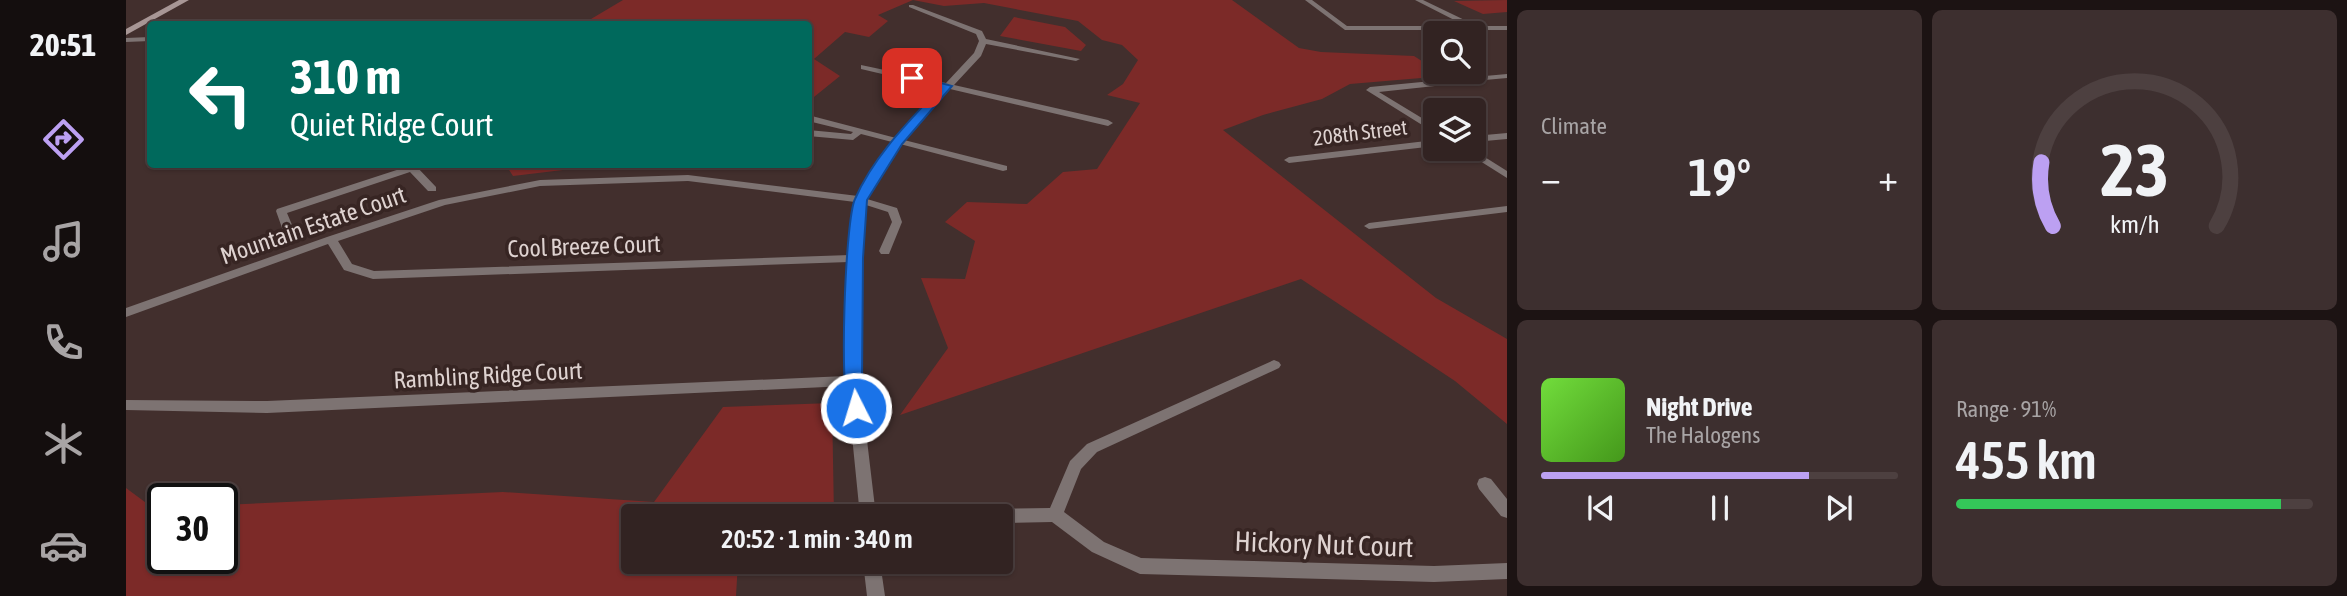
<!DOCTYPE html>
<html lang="en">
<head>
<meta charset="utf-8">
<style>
	:root { --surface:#322322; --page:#3d2f2f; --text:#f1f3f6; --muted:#a8a4a5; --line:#4d4040; --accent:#bca0f2 }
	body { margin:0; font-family:"Asap Condensed",sans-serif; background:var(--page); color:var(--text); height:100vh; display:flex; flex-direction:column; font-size:26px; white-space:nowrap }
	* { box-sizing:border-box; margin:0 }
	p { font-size:23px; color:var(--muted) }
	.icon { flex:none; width:38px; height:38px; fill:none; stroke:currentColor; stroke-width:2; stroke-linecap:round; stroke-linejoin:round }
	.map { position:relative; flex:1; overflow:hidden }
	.sheet { display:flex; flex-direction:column; gap:10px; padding:10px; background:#1c1313; width:840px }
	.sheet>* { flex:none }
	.guide { position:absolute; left:21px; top:21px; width:665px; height:147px; border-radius:7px; box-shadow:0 2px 5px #0004,0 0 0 2px var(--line); background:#00695c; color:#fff; overflow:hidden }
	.controls { position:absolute; left:1297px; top:21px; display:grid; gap:14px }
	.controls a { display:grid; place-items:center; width:63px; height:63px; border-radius:7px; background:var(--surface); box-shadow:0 2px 5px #0004,0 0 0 2px var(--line); font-size:35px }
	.speed { position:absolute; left:21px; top:483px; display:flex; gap:14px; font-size:35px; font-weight:700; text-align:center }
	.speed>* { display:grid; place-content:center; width:91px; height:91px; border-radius:50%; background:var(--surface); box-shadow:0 2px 5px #0004,0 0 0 2px var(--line); line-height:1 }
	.speed .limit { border:4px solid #111; border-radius:10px; background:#fff; color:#111 }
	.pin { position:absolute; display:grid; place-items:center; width:60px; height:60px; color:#fff; margin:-30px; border-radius:14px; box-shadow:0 4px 10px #0006 }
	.me { position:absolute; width:77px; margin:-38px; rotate:355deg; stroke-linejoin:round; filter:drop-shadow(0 0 5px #0008) }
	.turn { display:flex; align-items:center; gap:24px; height:147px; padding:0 28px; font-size:32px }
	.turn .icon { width:91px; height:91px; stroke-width:2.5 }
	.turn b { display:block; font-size:49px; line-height:60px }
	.big { font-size:52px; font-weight:600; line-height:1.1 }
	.sheet .card { flex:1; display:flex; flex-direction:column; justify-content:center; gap:10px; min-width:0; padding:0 24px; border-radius:10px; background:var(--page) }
	.sheet .dial { align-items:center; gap:0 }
	.dial svg { height:182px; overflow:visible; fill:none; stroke:var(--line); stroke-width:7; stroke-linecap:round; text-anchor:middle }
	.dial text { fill:var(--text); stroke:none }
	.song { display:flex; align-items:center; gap:21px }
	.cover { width:84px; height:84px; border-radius:10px; background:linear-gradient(135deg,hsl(100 70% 55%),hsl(100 70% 35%)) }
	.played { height:7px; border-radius:4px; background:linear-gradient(90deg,var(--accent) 75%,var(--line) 75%) }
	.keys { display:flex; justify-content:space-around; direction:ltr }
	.heat { display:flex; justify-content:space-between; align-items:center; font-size:38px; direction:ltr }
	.charge { height:10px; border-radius:5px; background:linear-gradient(90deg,#34c759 91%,var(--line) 0) }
	.sheet .tiles { flex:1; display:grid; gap:10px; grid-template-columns:repeat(2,1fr) }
	.trip { position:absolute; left:495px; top:504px; width:392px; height:70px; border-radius:7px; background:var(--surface); box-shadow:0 2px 5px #0004,0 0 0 2px var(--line); font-weight:600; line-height:70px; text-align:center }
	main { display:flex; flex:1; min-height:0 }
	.dock { display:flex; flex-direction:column; width:126px; justify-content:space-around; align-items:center; background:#140e0e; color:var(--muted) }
	.dock .icon { width:49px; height:49px }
	.dock .current { color:var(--accent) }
	.dock b { font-size:32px; color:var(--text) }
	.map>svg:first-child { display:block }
	.green { fill:#7c2a28 }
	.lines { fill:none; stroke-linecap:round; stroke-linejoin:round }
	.street { fill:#7d7372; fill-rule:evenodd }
	.secondary { fill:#a79695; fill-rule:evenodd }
	.route { fill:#1a73e8; stroke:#114b97; stroke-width:2 }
	.labels { text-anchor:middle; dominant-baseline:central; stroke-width:7; stroke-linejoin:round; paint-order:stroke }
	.far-street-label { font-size:21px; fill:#ded2d0; stroke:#372523 }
	.street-label { font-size:24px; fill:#ded2d0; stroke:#372523 }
	.near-street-label { font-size:28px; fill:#ded2d0; stroke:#372523 }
</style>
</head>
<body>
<main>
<nav class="dock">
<b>20:51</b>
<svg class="icon current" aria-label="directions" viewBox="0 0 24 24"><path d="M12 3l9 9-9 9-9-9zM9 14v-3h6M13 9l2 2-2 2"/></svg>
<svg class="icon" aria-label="music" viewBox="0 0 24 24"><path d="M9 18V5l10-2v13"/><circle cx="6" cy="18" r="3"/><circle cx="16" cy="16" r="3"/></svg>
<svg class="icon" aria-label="phone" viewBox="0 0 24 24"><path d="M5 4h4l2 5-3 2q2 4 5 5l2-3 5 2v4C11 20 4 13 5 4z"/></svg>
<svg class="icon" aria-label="climate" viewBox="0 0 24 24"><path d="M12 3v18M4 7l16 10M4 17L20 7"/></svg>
<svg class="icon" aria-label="car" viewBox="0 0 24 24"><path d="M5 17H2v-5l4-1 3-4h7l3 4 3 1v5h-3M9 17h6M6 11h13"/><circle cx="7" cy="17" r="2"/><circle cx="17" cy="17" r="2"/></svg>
</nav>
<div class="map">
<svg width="1381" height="596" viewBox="0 0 1381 596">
	<rect width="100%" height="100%" fill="#422f2d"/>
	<path class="green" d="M497,0H1106L1173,48L1195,52L1288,56L1319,76L1224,84L1196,99L1137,115L1097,130L1310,298L1381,339V424L1329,381L1175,279L774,415L822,348L795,278L839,279L849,241L819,222L841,202L901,204L937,172L971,169L1014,103L981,95L997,84L1012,60L996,45L976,40L952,21L858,3L818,6L787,0L752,15L762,21L743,37L719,32L688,59L714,76L683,101L682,24H390L465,19Z
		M1381,0V12L1357,14L1328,1Z
		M888,17L939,27L960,45L955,51L874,36Z
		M380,165H433L437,170L387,176Z
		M706,403L708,516H508V562H612L610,596H0V488L27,508H37V558H96V505L377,492L528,502L597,407Z"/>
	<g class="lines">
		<path class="street" d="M1179,0H1186L1221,26H1340L1289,0H1297L1351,26H1381V30H1219Z
			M783,5H787L856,31L860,39L954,59L950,61L860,44L855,56L828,85L982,120L987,123L982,126L824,89L778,140L881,166V170L877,171L774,144L741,199L771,208L776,222L763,254H755L753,251L766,222L762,212L740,205L735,258L734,381L750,516H734L721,386L141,413L0,410V400L141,401L720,376L723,262L247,279L218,270L202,244L0,317V308L201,237L313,200L414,180L562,175L732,196L766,142L735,134L727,140L682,136V130L725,134L727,132L682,121V115L770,138L816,88L735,69V65L820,83L848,53L853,41L850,34L783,7ZM562,181L729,202L724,255L248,271L226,264L212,241L319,205L414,186Z
			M24,37V41L0,42V38Z
			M1381,74V78L1348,81L1344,79L1348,77Z
			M1306,81L1309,82V86L1253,92L1309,126V133L1240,90L1244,87Z
			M1381,133V139L1348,142V136Z
			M1309,140V146L1163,163L1158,160L1163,157Z
			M1335,149H1346L1381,171V178Z
			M286,165L290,166L310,187V191H302L284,172L161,213L172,239L166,242L160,239L150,211L151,209Z
			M1381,206V212L1243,229L1238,226L1243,223Z
			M1148,360L1153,362L1155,365L1153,368L971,452L955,469L938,512L978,542L1015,558L1308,566L1381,563V579L1308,582L1014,574L966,552L926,522L875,523V516H833L835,511L841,509L924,508L944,461L961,444Z
			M1359,477L1365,479L1381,499V518L1375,516L1353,489L1351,484L1353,479Z
			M737,562H754L759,596H741Z"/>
		<path class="secondary" d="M53,0H63L0,35V29Z"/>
	</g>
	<path class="route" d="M786,75L826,86L776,144L741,200L737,258L736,381L739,408L736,413L730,415L723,413C713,394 719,220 729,199C747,157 783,121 814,88L782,80L781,78Z"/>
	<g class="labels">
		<g class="far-street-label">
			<text transform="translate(1234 132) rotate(-7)">208th Street</text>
		</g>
		<g class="street-label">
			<text transform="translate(187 225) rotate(-19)">Mountain Estate Court</text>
			<text transform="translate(458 246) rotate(-2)">Cool Breeze Court</text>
			<text transform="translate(362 375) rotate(-3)">Rambling Ridge Court</text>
		</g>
		<g class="near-street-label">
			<text transform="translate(1198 544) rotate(2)">Hickory Nut Court</text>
		</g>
	</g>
</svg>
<div class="controls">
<a><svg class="icon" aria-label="search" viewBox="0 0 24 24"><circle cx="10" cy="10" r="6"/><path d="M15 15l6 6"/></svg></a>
<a><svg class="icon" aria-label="layers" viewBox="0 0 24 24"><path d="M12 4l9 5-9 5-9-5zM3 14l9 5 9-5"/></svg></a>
</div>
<div class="speed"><div class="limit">30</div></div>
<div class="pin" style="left:786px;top:78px;background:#d93025"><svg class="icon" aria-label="arrive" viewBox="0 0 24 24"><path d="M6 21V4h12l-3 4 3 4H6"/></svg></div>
<svg class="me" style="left:730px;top:408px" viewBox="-20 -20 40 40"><circle r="17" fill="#1a73e8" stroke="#fff" stroke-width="3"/><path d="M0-11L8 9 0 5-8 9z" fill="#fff"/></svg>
<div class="trip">20:52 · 1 min · 340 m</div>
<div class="guide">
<div class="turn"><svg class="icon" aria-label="left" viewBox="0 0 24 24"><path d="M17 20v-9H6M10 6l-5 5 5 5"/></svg><div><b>310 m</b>Quiet Ridge Court</div></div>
</div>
</div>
<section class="sheet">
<div class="tiles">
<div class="card"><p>Climate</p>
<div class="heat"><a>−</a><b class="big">19°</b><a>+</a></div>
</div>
<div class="card dial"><svg viewBox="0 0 100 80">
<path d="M14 69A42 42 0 1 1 86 69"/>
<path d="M14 69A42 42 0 0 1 9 41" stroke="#bca0f2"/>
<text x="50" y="56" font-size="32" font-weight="700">23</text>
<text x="50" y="72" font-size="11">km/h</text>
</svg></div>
<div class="card">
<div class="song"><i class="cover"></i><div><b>Night Drive</b><p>The Halogens</p></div></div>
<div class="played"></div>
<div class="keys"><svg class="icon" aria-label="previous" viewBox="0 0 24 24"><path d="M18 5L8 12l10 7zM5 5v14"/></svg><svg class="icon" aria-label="pause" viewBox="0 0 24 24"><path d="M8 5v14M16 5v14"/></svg><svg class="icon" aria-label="next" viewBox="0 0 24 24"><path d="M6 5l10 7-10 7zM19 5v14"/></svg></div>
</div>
<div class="card"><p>Range · 91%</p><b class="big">455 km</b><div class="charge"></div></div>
</div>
</section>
</main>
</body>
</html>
